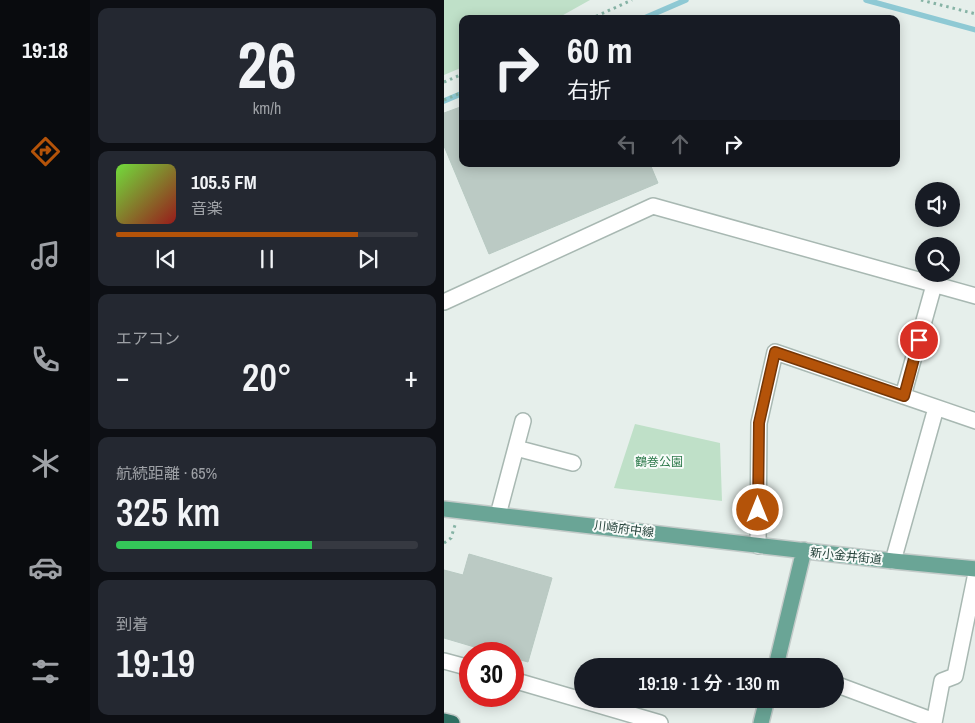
<!DOCTYPE html>
<html lang="ja">
<head>
<meta charset="utf-8">
<style>
	:root { --surface:#171b24; --page:#242831; --text:#f1f3f6; --muted:#9ea1a6; --line:#363941; --accent:#b45309 }
	body { margin:0; font-family:"Archivo Narrow","Noto Sans JP",sans-serif; background:var(--page); color:var(--text); height:100vh; display:flex; flex-direction:column; font-size:19px; white-space:nowrap }
	* { box-sizing:border-box; margin:0 }
	p { font-size:16px; color:var(--muted) }
	.icon { flex:none; width:28px; height:28px; fill:none; stroke:currentColor; stroke-width:2; stroke-linecap:round; stroke-linejoin:round }
	.map { position:relative; flex:1; overflow:hidden }
	.panel { display:flex; flex-direction:column; gap:8px; padding:8px; background:#0d0f14; width:354px }
	.panel>* { flex:none }
	.guide { position:absolute; left:15px; top:15px; width:441px; height:152px; border-radius:10px; box-shadow:0 2px 12px #0003; background:#171b24; color:var(--text); overflow:hidden }
	.tools { position:absolute; left:471px; top:182px; display:grid; gap:10px }
	.tools a { display:grid; place-items:center; width:45px; height:45px; border-radius:50%; background:var(--surface); box-shadow:0 2px 12px #0003; font-size:25px }
	.speed { position:absolute; left:15px; top:642px; display:flex; gap:10px; font-size:25px; font-weight:700; text-align:center }
	.speed>* { display:grid; place-content:center; width:65px; height:65px; border-radius:50%; background:var(--surface); box-shadow:0 2px 12px #0003; line-height:1 }
	.speed .limit { border:8px solid #d22; background:#fff; color:#111 }
	.pin { position:absolute; display:grid; place-items:center; width:42px; height:42px; color:#fff; margin:-21px; border:2px solid #fff; border-radius:50%; box-shadow:0 1px 5px #0007 }
	.me { position:absolute; width:55px; margin:-28px; rotate:0deg; stroke-linejoin:round; filter:drop-shadow(0 0 4px #0008) }
	.turn { display:flex; align-items:center; gap:18px; height:105px; padding:0 25px; font-size:22px }
	.turn .icon { width:65px; height:65px; stroke-width:2.5 }
	.turn b { display:block; font-size:35px; line-height:42px }
	.lanes { display:flex; align-items:center; height:48px; padding:0 25px; background:#0003; justify-content:center; gap:25px; direction:ltr }
	.lanes .off { opacity:.35 }
	.big { font-size:38px; font-weight:600; line-height:1.1 }
	.panel .widget { flex:1; display:flex; flex-direction:column; justify-content:center; gap:8px; min-width:0; padding:0 18px; border-radius:10px; background:var(--page) }
	.panel .dial { align-items:center; gap:0 }
	.dial b { font-size:65px; line-height:1 }
	.song { display:flex; align-items:center; gap:15px }
	.cover { width:60px; height:60px; border-radius:8px; background:linear-gradient(135deg,hsl(100 70% 55%),hsl(0 70% 35%)) }
	.played { height:5px; border-radius:2px; background:linear-gradient(90deg,var(--accent) 80%,var(--line) 80%) }
	.keys { display:flex; justify-content:space-around; direction:ltr }
	.heat { display:flex; justify-content:space-between; align-items:center; font-size:28px; direction:ltr }
	.charge { height:8px; border-radius:4px; background:linear-gradient(90deg,#34c759 65%,var(--line) 0) }
	.trip { position:absolute; left:130px; top:658px; width:270px; height:50px; border-radius:25px; background:var(--surface); box-shadow:0 2px 12px #0003; font-weight:600; line-height:50px; text-align:center }
	main { display:flex; flex:1; min-height:0 }
	.tabs { display:flex; flex-direction:column; width:90px; justify-content:space-around; align-items:center; background:#090b0e; color:var(--muted) }
	.tabs .icon { width:35px; height:35px }
	.tabs .active { color:var(--accent) }
	.tabs b { font-size:22px; color:var(--text) }
	.map>svg:first-child { display:block }
	.green { fill:#bfe0c8 }
	.lines { fill:none; stroke-linecap:round; stroke-linejoin:round }
	.stream { stroke:#8ec9d4; stroke-width:5.5 }
	.building { fill:#bbcac4; stroke:#b8c9c2 }
	.minor-casing { stroke:#a8b8b2; stroke-width:18 }
	.major-casing { stroke:#c2cac8; stroke-width:18 }
	.highway-casing { stroke:#c2cac8; stroke-width:18 }
	.path { stroke:#86b3a5; stroke-width:3; stroke-dasharray:2.5 4; stroke-linecap:butt }
	.minor { stroke:#fff; stroke-width:15 }
	.major { stroke:#6aa596; stroke-width:15 }
	.highway { stroke:#2f6f62; stroke-width:15 }
	.route-casing { stroke:#753606; stroke-width:12 }
	.route { stroke:#b45309; stroke-width:9 }
	.labels { text-anchor:middle; dominant-baseline:central; stroke-width:4; stroke-linejoin:round; paint-order:stroke }
	.park-label { font-size:12px; fill:#2d7a4b; stroke:#f7fbf9 }
	.street-label { font-size:12px; fill:#24423a; stroke:#f7fbf9 }
</style>
</head>
<body>
<main>
<nav class="tabs">
<b>19:18</b>
<svg class="icon active" aria-label="directions" viewBox="0 0 24 24"><path d="M12 3l9 9-9 9-9-9zM9 14v-3h6M13 9l2 2-2 2"/></svg>
<svg class="icon" aria-label="music" viewBox="0 0 24 24"><path d="M9 18V5l10-2v13"/><circle cx="6" cy="18" r="3"/><circle cx="16" cy="16" r="3"/></svg>
<svg class="icon" aria-label="phone" viewBox="0 0 24 24"><path d="M5 4h4l2 5-3 2q2 4 5 5l2-3 5 2v4C11 20 4 13 5 4z"/></svg>
<svg class="icon" aria-label="climate" viewBox="0 0 24 24"><path d="M12 3v18M4 7l16 10M4 17L20 7"/></svg>
<svg class="icon" aria-label="car" viewBox="0 0 24 24"><path d="M5 17H2v-5l4-1 3-4h7l3 4 3 1v5h-3M9 17h6M6 11h13"/><circle cx="7" cy="17" r="2"/><circle cx="17" cy="17" r="2"/></svg>
<svg class="icon" aria-label="filters" viewBox="0 0 24 24"><path d="M4 7h16M4 17h16"/><circle cx="9" cy="7" r="2"/><circle cx="15" cy="17" r="2"/></svg>
</nav>
<section class="panel">
<div class="widget dial"><b>26</b><p>km/h</p></div>
<div class="widget">
<div class="song"><i class="cover"></i><div><b>105.5 FM</b><p>音楽</p></div></div>
<div class="played"></div>
<div class="keys"><svg class="icon" aria-label="previous" viewBox="0 0 24 24"><path d="M18 5L8 12l10 7zM5 5v14"/></svg><svg class="icon" aria-label="pause" viewBox="0 0 24 24"><path d="M8 5v14M16 5v14"/></svg><svg class="icon" aria-label="next" viewBox="0 0 24 24"><path d="M6 5l10 7-10 7zM19 5v14"/></svg></div>
</div>
<div class="widget"><p>エアコン</p>
<div class="heat"><a>−</a><b class="big">20°</b><a>+</a></div>
</div>
<div class="widget"><p>航続距離 · 65%</p><b class="big">325 km</b><div class="charge"></div></div>
<div class="widget"><p>到着</p><b class="big">19:19</b></div>
</section>
<div class="map">
<svg width="532" height="723" viewBox="0 0 532 723">
	<rect width="100%" height="100%" fill="#e6efeb"/>
	<path class="green" d="M0,0H146L112,19H19V67L0,75Z
		M191,424L276,443L278,501L170,488Z"/>
	<g class="lines">
		<path class="stream" d="M422,0L532,30
			M198,19L242,0
			M0,101L19,93"/>
	</g>
	<path class="building" d="M19,106V164H206L214,183L45,254L0,146V113Z
		M25,554L108,578L84,662L69,658V654H54L0,638V570L19,575Z"/>
	<g class="lines">
		<defs>
			<path id="minor" d="M0,302L209,206L532,296
				M459,396L490,285
				M72,448L129,463
				M54,515L79,421
				M314,546L315,423L331,352L532,421
				M449,561L492,408
				M0,661L26,668
				M69,680L216,723
				M391,684L490,721
				M490,723L498,681L511,676L532,573"/>
			<path id="major" d="M0,509L449,561L532,569
				M332,666L360,550
				M317,723L323,699"/>
			<path id="highway" d="M0,721L8,723"/>
		</defs>
		<use href="#minor" class="minor-casing"/>
		<use href="#major" class="major-casing"/>
		<use href="#highway" class="highway-casing"/>
		<path class="path" d="M477,0L532,14
			M146,19L188,0
			M0,82L19,74
			M0,100L19,92
			M0,543L7,538L11,525"/>
		<use href="#minor" class="minor"/>
		<use href="#major" class="major"/>
		<use href="#highway" class="highway"/>
	</g>
	<g class="lines">
		<defs>
			<path id="route" d="M314,510L315,423L331,352L460,396L475,340"/>
		</defs>
		<use href="#route" class="route-casing"/>
		<use href="#route" class="route"/>
	</g>
	<g class="labels">
		<g class="park-label">
			<text x="215" y="462">鶴巻公園</text>
		</g>
		<g class="street-label">
			<text transform="translate(180 529) rotate(7)">川崎府中線</text>
			<text transform="translate(402 556) rotate(6)">新小金井街道</text>
		</g>
	</g>
</svg>
<div class="tools">
<a><svg class="icon" aria-label="sound" viewBox="0 0 24 24"><path d="M4 9h4l5-4v14l-5-4H4zM17 9q2 3 0 6"/></svg></a>
<a><svg class="icon" aria-label="search" viewBox="0 0 24 24"><circle cx="10" cy="10" r="6"/><path d="M15 15l6 6"/></svg></a>
</div>
<div class="speed"><div class="limit">30</div></div>
<div class="pin" style="left:475px;top:340px;background:#d93025"><svg class="icon" aria-label="arrive" viewBox="0 0 24 24"><path d="M6 21V4h12l-3 4 3 4H6"/></svg></div>
<svg class="me" style="left:314px;top:510px" viewBox="-20 -20 40 40"><circle r="17" fill="#b45309" stroke="#fff" stroke-width="3"/><path d="M0-11L8 9 0 5-8 9z" fill="#fff"/></svg>
<div class="trip">19:19 · 1 分 · 130 m</div>
<div class="guide">
<div class="turn"><svg class="icon" aria-label="right" viewBox="0 0 24 24"><path d="M7 20v-9h11M14 6l5 5-5 5"/></svg><div><b>60 m</b>右折</div></div>
<div class="lanes"><svg class="icon off" aria-label="left" viewBox="0 0 24 24"><path d="M17 20v-9H6M10 6l-5 5 5 5"/></svg><svg class="icon off" aria-label="ahead" viewBox="0 0 24 24"><path d="M12 20V5M6 11l6-6 6 6"/></svg><svg class="icon" aria-label="right" viewBox="0 0 24 24"><path d="M7 20v-9h11M14 6l5 5-5 5"/></svg></div>
</div>
</div>
</main>
</body>
</html>
